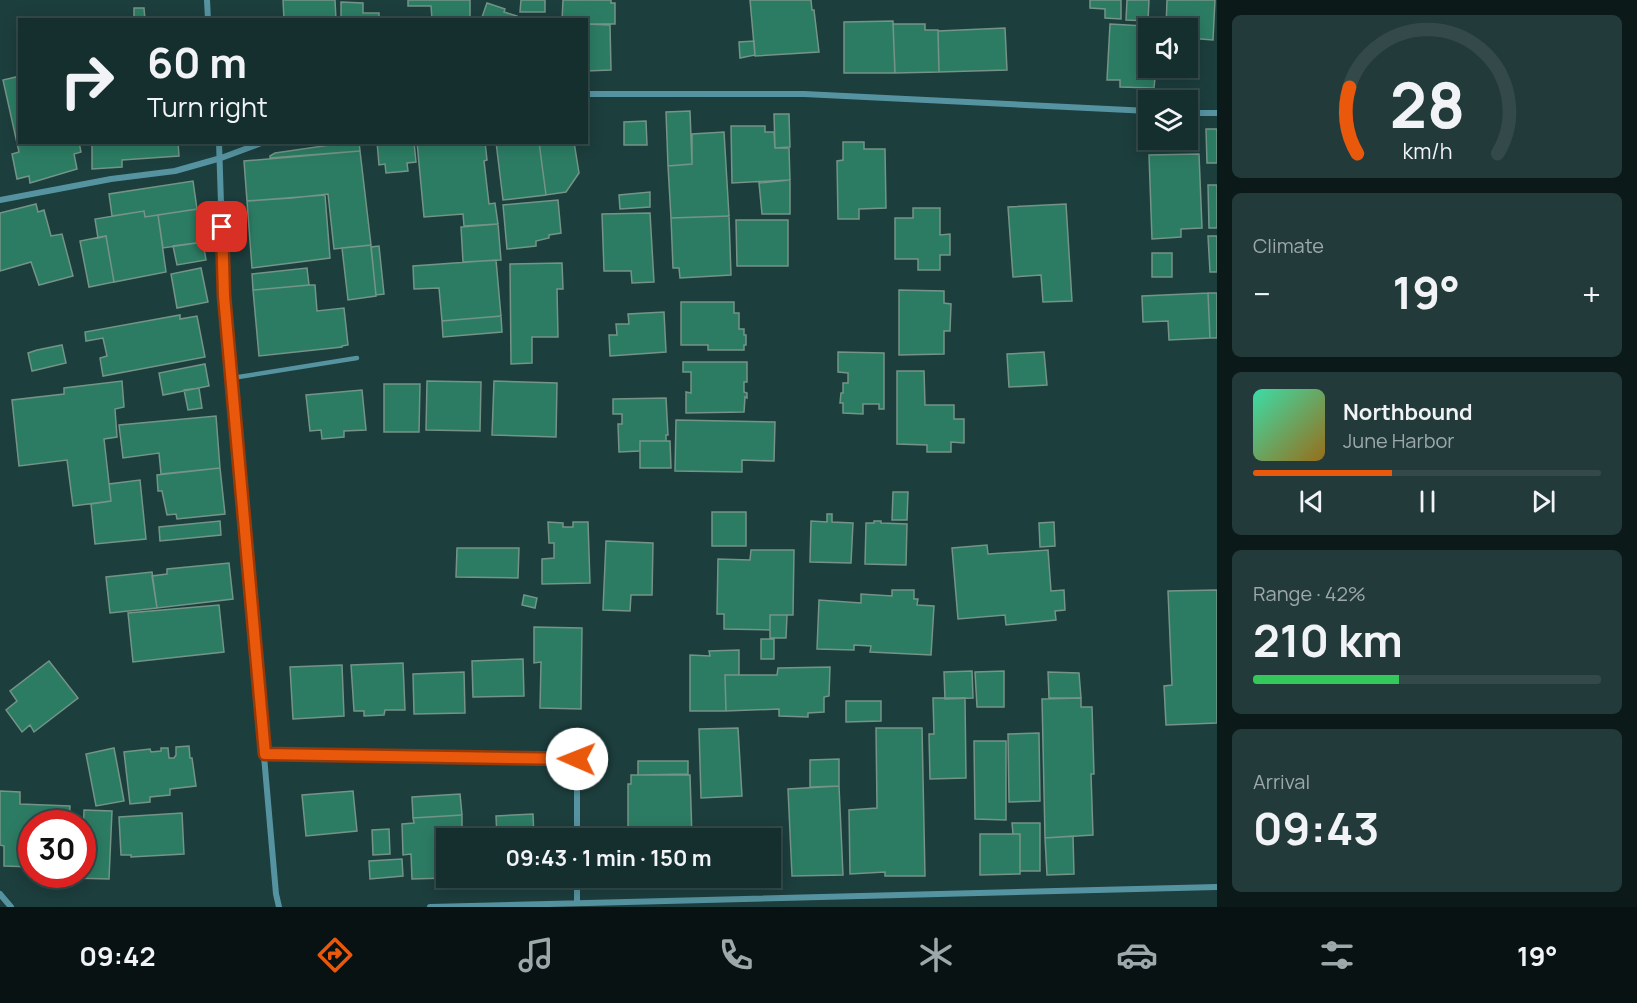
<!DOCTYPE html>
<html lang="en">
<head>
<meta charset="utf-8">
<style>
	:root { --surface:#152e2e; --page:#223a3a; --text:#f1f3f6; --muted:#9da8aa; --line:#344a4a; --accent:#ea580c }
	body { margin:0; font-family:Manrope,sans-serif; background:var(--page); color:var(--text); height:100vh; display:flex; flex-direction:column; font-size:22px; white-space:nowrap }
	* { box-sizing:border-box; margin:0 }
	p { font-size:20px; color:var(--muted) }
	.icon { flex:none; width:33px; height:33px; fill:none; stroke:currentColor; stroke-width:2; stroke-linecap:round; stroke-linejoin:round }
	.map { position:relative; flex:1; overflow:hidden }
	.drawer { display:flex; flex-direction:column; gap:15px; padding:15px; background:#0c1919; width:420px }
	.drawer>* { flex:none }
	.guide { position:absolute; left:18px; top:18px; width:570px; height:126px; border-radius:0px; box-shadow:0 3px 15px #0003,0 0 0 2px var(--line); background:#152e2e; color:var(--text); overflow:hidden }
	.tools { position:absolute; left:1138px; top:18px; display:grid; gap:12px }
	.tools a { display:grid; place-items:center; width:60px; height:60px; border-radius:0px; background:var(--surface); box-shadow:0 3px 15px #0003,0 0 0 2px var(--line); font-size:30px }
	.speed { position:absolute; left:18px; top:810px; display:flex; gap:12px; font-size:30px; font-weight:700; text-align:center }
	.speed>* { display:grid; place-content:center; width:78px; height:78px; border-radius:50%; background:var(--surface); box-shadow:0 3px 15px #0003,0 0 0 2px var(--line); line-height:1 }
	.speed .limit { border:9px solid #d22; background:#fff; color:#111 }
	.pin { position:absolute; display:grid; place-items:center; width:51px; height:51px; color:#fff; margin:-26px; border-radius:12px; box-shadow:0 3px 9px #0006 }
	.me { position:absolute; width:66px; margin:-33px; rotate:271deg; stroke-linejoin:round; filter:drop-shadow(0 0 4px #0008) }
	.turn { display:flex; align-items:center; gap:21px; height:126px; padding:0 30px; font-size:27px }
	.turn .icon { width:78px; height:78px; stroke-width:2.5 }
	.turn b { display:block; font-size:42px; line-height:51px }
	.big { font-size:45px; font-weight:700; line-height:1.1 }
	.drawer .card { flex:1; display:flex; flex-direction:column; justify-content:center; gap:9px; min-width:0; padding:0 21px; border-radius:9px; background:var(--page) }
	.drawer .dial { align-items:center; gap:0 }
	.dial svg { height:156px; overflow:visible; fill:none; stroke:var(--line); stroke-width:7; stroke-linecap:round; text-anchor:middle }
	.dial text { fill:var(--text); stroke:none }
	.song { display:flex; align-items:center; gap:18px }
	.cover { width:72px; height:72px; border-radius:9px; background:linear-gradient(135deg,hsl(160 70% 55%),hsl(40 70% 35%)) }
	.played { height:6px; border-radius:3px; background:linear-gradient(90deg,var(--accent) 40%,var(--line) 40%) }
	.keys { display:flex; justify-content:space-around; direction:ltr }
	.heat { display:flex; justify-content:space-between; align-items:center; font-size:33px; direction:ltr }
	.charge { height:9px; border-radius:4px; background:linear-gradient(90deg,#34c759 42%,var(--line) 0) }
	.trip { position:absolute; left:436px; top:828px; width:345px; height:60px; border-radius:0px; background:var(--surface); box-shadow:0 3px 15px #0003,0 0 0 2px var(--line); font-weight:700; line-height:60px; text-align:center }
	.menu { display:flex; height:96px; justify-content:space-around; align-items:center; background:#081212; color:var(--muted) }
	.menu .icon { width:42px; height:42px }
	.menu .on { color:var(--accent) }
	.menu b { font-size:27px; color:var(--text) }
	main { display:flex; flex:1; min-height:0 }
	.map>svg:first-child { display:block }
	.building { fill:#2c7c63; stroke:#749487; stroke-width:1.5 }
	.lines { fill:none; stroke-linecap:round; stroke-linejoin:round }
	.lane { stroke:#5693a1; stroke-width:4.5 }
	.street { stroke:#5693a1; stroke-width:6 }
	.route-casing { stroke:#983908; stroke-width:15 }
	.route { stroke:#ea580c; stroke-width:10 }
</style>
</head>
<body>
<main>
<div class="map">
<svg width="1217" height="907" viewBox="0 0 1217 907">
	<rect width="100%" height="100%" fill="#1c3e3d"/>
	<path class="building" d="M283,0H335L336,20H284Z
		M408,0H470V17L432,19L431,6H408Z
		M521,0H545V12H520Z
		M563,0H611V3H615V24H586V20H562Z
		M750,0H811L812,10H814L819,52L755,56Z
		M1090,0H1121V19L1105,18V9L1090,8Z
		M1127,0H1149L1148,21L1126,20Z
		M1167,0H1215L1213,40L1188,38V28H1166Z
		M341,2L363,3V13H379V20H341Z
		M487,3L505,9L504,12L517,16L516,20H481Z
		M134,8H144L145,20H134Z
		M893,21L895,73H844V22Z
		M586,24L610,25L611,70L586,71Z
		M893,24H925V30H938L939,72L895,73Z
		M1110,24L1162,27V28H1149V68H1156L1154,88L1120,87V80H1107Z
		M1005,28L1007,70L939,72L938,31Z
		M754,41L755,55L740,58L739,42Z
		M20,76V142H79L81,152L74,154L77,169L30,183L29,176L17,179L12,154L19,152L3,80Z
		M690,111L692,164L668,166L666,112Z
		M774,114H789L790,147L775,148Z
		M646,121L647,145H624V122Z
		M731,126H765V132H774L775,148H789L790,180L732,183Z
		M1206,129H1217V163H1207Z
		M724,132L729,216L671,218L668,166L692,164V134Z
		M92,142H178L179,156L122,160V167L92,169Z
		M351,142H359L360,151L270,158V156L275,153Z
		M377,142H414L416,162L407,163L408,171L386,173L385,164L379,165Z
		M417,142H485L487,160L484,161L489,204L495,203L498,224L464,226L463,214L424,217Z
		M496,142H539L546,195L503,200Z
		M539,142H574L579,173L566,192L546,195Z
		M843,142H864V149H885L886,208L859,209V219H838L837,161L843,160Z
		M360,151L371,245L334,249L328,194L292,198L247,201L244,161Z
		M1199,154L1202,228L1181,229V237L1152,239L1149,155Z
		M790,180V214H762L759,183Z
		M193,181L197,209L145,217L144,211L112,216L109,194Z
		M1208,185H1217V228H1209Z
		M650,192V207L620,209L619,195Z
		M325,195L330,258L252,268L247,201Z
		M558,200L561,233L549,235V238L536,241V246L507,249L503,205Z
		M36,204L38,212L44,210L51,236L62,234L73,276L39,285L31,262L0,271V213Z
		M1066,204L1072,301L1043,302L1041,275L1013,277L1008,207Z
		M913,208H940V235L950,234V255H940V270H918V259H895V218H913Z
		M197,209L203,242L163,248L158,215Z
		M144,211L145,217L158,215L166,272L114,282L106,236L98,238L95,219Z
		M650,213L654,282L632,283L631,271H604L602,214Z
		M729,216L731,275L680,278L679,268H673L671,218Z
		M736,220H788V266H737Z
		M498,224L501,260L463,262L461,227Z
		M106,236L114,282L89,287L80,241Z
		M1208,236H1217V272H1210Z
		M203,242L206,260L177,265L173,246Z
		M371,245L376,296L348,300L342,248Z
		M379,246L384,294L376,295L371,247Z
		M1152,253H1172V277H1152Z
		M496,260L501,316L442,321L439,288L414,289L413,266Z
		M562,263L563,289H557L558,337H532V363L511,364L510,264Z
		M201,268L208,302L177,308L171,274Z
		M307,268L309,285L253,290L252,274Z
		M309,285H315L317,311L344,308L348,345L342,346V347L259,356L253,290Z
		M899,290L944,291V303L951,304L950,331H944V354L899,355Z
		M1208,293H1217V338H1210Z
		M1208,293L1210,338L1169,340L1168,321L1143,322L1142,296Z
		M681,302H734V313H739V329H744V335H746V345H744V350H708V345H681Z
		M664,312L666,352L610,356L609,335H617L616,324H629L628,314Z
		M180,315V319L197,316L205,357L103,376L100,358L107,356L103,338L86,341L85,332Z
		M501,316L502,332L443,337L442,321Z
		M62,345L66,363L32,371L28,353L37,350Z
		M838,352L884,353V409H879V404H863V414L843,413V403H840L841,393H843V383H848V373L838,372Z
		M1044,352L1047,385L1009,387L1007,354Z
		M683,362H747V382H744V392L747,393V398L745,397L744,412L686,413V392L691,393V372H683Z
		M205,364L209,386L163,395L159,373Z
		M897,371H924L925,405H954V419H964V443L951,442V452H927V445L897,444Z
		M122,381L124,407L115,409L117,437L104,439L111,501L73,506L67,460L19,466L12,400L64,394V388Z
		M427,381L481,382L480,431L426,430Z
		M494,381L557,383L556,437L492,435Z
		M384,384H420L419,432H384Z
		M199,388L202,408L188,410L184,390Z
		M362,390L366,430L344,431V437L322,439L321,430L310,431L306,395Z
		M666,398L668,435H666V441H640V451L619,452L618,424H622V414H613V399Z
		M216,416L220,468L161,474L159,453L123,458L119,425Z
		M676,420L775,422L774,461L742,460V472L675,471Z
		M640,441H670L671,468H640Z
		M220,468L225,514L177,519L176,514L167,515L162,491H158L157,475Z
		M140,480L146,539L95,544L91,504L111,501L109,484Z
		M893,492H908L907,520H892Z
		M712,512H746V546H712Z
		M827,514H832V522L853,523L851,563L810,562L811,521L827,522Z
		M220,521L221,535L160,541L159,527Z
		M874,521H881V523L907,524L906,565L865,564L866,523H874Z
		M548,522L563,523V527H573V522H588L590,583L542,584V559L554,558V543H549Z
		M1054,522L1055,546L1040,547L1039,523Z
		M606,541L653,543L652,595H631L630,611L603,610Z
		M987,545L988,554L1048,550L1051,591L1064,590L1065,610L1055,611L1056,620L1006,625L1005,615L958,619L952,548Z
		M457,548H519L518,578L456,577Z
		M751,550H794L793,615H770V630L724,629V614H717L718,559L750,560Z
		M229,563L233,599L157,608L152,576L167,574V569Z
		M152,572L157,608L110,613L106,577Z
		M892,590H914V599H918L917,605L934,606L931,655L870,652L871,646L854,645V650L817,649L819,600L861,603V594L892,596Z
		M1217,590V723L1166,725L1164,686L1172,685L1168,591Z
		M524,595L537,598L535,608L522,605Z
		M219,605L224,652L133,662L128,613Z
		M770,615H787L786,638H770Z
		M534,627L582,628L581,709L540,708L541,662L534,663Z
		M761,639H774V659H761Z
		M739,650V675H725L726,711H690V655L710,656L709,651Z
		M523,659L524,696L473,697L472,661Z
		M49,661L78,698L34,732L30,725L22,732L6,710L17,701L10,691Z
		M403,663L405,710H385L384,715L364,716V711H354L351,665Z
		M342,665L344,716L293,719L290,667Z
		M830,667L829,696L824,697V712L808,713V717L779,716V709L726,711L725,675H777L778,668Z
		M972,671L973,698L945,699L944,672Z
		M1004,671V707H977L975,672Z
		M464,672L465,713L414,714L413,674Z
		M1048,672L1079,673L1081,698H1049Z
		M933,698H965L966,778L930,779L929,734H934Z
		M1081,698V707H1092L1094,774H1091L1093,835L1045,838L1042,699Z
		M846,701H881V721L846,722Z
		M738,728L742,796L701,798L699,729Z
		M876,728H922L925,876H885V872L850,874L849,810L877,808Z
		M1039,733L1040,801L1009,802L1008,734Z
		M974,741H1006V820L975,819Z
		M189,746L190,758H192L196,786L170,789V795L150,797V802L130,804L124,752L150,749L151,752L161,751V748H168L169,758H174L176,755V747Z
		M114,748L124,801L96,806L86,754Z
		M839,759V786L810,787V760Z
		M638,761H688V774L638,775Z
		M631,775H690L692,838H650V836H628V784H631Z
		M839,786L843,875L792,876L788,789Z
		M0,791L20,792V804L70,806L69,824H32V867L4,866V846L0,845Z
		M353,791L357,831L306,836L302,795Z
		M460,794L462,815L413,818L412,797Z
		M84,810L112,811L109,879L71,878V874H82Z
		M182,813L184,854L131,857V855H121L119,817Z
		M533,814L534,838H497L496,816Z
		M462,815V829L496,827L497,838H447V878H448L412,879L411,854L403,855L402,824L414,823L413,818Z
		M1012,823H1040V871H1020V834H1013Z
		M389,829L390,854L373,855L372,830Z
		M980,834H1020V874L980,875Z
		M650,836V838H604V837Z
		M1073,836L1074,874L1047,875L1045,838Z
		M402,859L403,876L370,879L369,861Z"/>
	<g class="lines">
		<path class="lane" d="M232,378L357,358"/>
		<path class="street" d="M207,0L208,20
			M586,94H804L1149,111
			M1188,113H1217
			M219,142L224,296L276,894L279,907
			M0,200L111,179L175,171L221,158L264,142
			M265,754L577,759V838
			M0,894L11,907
			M577,902V878
			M430,907L1217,887"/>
	</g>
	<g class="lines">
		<defs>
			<path id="route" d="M222,227L224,296L265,754L577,759"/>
		</defs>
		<use href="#route" class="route-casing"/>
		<use href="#route" class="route"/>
	</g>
</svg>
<div class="tools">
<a><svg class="icon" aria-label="sound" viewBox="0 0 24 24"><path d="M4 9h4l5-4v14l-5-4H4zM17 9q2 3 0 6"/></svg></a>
<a><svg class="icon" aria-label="layers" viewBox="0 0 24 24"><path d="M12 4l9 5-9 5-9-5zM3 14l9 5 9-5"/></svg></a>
</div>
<div class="speed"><div class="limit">30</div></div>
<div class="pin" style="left:222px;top:227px;background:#d93025"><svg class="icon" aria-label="arrive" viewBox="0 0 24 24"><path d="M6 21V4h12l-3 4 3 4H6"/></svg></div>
<svg class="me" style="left:577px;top:759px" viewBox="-20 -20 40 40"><circle r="19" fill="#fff"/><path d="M0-13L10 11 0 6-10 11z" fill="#ea580c"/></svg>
<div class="trip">09:43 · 1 min · 150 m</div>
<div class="guide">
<div class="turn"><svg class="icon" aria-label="right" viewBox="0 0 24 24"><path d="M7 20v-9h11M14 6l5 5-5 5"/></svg><div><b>60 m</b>Turn right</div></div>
</div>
</div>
<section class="drawer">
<div class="card dial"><svg viewBox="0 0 100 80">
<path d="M14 69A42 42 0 1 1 86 69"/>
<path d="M14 69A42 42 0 0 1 10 35" stroke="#ea580c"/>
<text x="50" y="56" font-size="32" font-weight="700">28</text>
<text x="50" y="72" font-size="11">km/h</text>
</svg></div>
<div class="card"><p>Climate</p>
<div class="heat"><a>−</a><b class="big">19°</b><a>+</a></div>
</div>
<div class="card">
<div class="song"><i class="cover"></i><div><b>Northbound</b><p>June Harbor</p></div></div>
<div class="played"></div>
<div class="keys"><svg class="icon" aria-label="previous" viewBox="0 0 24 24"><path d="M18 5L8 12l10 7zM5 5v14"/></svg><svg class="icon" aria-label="pause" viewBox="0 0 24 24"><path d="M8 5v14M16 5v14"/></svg><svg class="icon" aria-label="next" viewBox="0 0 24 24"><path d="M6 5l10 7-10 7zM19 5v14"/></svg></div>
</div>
<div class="card"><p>Range · 42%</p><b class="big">210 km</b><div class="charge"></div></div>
<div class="card"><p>Arrival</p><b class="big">09:43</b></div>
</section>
</main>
<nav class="menu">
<b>09:42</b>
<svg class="icon on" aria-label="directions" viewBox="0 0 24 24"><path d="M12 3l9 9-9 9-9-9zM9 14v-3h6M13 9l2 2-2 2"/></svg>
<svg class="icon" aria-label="music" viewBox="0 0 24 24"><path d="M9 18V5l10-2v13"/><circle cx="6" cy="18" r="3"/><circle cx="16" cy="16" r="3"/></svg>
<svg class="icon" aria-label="phone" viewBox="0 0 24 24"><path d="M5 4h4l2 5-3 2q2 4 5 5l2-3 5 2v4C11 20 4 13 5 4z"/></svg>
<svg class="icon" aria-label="climate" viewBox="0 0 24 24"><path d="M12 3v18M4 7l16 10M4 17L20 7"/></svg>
<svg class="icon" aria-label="car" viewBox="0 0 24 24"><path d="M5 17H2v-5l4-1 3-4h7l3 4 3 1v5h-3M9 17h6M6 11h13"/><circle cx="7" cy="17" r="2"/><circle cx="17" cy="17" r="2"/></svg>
<svg class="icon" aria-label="filters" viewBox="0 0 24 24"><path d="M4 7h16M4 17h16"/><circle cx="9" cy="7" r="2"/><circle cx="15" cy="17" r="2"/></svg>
<b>19°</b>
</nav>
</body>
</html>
